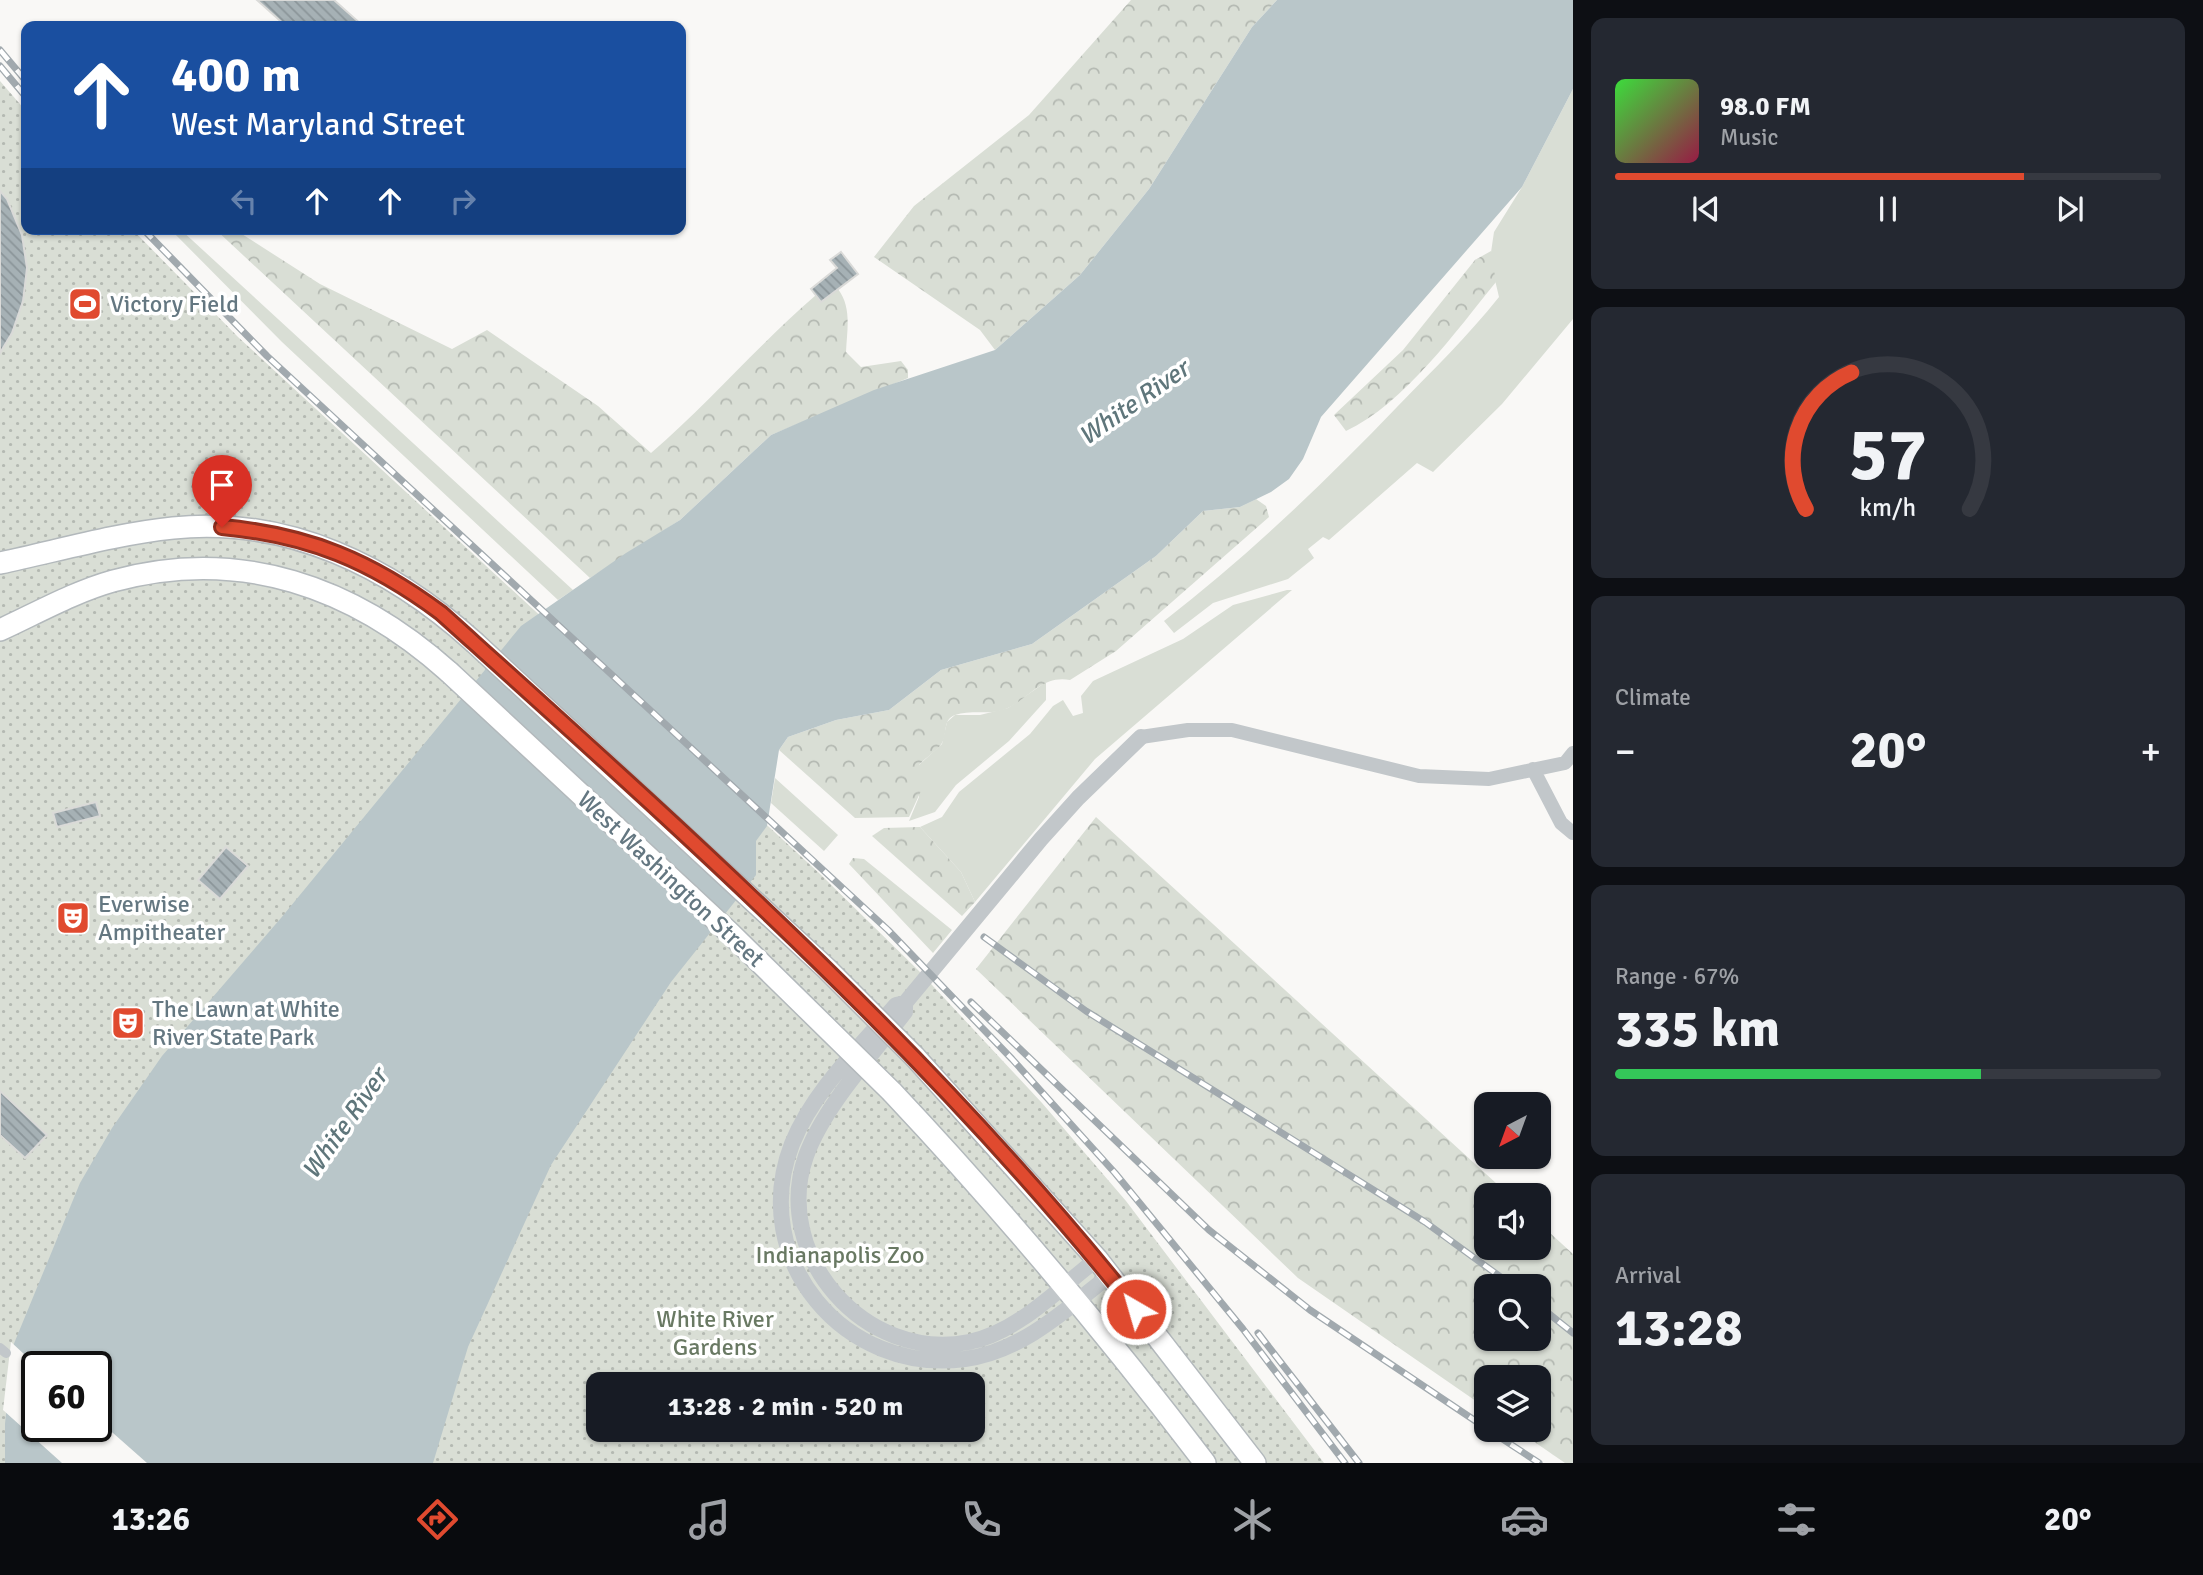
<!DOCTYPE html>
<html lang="en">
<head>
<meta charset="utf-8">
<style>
	:root { --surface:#171b24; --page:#242831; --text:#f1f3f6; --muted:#9ea1a6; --line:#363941; --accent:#e04a2f }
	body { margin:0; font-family:Signika,sans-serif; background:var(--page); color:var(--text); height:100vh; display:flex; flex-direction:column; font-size:26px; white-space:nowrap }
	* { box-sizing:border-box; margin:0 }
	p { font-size:23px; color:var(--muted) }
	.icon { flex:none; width:38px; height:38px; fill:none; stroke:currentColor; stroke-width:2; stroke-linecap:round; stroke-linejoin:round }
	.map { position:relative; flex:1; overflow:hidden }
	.sheet { display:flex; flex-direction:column; gap:18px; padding:18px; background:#0d0f14; width:630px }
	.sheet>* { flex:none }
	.hud { position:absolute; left:21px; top:21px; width:665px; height:214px; border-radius:14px; box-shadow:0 2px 5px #0004; background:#1a4fa0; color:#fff; overflow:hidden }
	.needle { width:46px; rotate:221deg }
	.fabs { position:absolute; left:1474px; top:1092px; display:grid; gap:14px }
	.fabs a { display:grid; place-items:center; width:77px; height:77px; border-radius:14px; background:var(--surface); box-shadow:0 2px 5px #0004; font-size:35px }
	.speed { position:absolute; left:21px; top:1351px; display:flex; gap:14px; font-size:35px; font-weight:700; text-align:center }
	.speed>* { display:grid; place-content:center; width:91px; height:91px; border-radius:50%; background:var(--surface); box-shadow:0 2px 5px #0004; line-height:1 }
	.speed .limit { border:4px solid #111; border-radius:10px; background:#fff; color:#111 }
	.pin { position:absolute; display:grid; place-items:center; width:60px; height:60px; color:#fff; margin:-72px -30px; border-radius:50% 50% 50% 0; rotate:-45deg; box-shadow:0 0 7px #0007 }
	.pin .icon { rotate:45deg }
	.me { position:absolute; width:77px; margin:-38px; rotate:322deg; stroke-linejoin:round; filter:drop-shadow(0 0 5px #0008) }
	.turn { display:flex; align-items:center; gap:24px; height:147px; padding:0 35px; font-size:32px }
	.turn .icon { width:91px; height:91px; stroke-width:2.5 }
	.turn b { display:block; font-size:49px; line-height:60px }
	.lanes { display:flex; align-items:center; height:66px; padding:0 35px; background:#0003; justify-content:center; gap:35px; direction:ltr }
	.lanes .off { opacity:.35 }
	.big { font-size:52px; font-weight:700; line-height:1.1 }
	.sheet .card { flex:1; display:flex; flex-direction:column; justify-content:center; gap:10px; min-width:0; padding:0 24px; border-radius:14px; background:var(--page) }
	.sheet .dial { align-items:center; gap:0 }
	.dial svg { height:182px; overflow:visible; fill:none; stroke:var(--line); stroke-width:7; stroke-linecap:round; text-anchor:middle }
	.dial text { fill:var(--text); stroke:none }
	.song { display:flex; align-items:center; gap:21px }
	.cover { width:84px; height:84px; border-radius:10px; background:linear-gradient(135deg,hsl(120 70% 55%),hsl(340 70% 35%)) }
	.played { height:7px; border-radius:4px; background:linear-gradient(90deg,var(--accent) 75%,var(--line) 75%) }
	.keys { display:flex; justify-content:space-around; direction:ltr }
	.heat { display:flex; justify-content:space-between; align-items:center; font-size:38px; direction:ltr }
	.charge { height:10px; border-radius:5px; background:linear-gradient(90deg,#34c759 67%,var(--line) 0) }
	.trip { position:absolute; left:586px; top:1372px; width:399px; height:70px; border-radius:14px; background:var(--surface); box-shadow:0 2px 5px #0004; font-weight:700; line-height:70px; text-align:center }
	.dock { display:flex; height:112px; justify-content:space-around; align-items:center; background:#090b0e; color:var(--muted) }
	.dock .icon { width:49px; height:49px }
	.dock .current { color:var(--accent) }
	.dock b { font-size:32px; color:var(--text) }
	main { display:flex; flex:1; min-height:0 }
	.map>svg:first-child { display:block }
	.green { fill:#d9ded5 }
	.forest { fill:url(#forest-crowns); fill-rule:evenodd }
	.park { fill:url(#park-dots); fill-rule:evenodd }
	.water { fill:#b9c6c9; fill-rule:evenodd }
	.pier { fill:#f9f8f6 }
	.building { fill:url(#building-back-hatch); stroke:#dadad8; stroke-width:2 }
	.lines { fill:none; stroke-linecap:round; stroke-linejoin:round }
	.primary-casing { stroke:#b3b9bc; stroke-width:24 }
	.pedestrian { stroke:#c2c7ca; stroke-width:10 }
	.minor { stroke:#c2c7ca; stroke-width:14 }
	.tertiary { stroke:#c2c7ca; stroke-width:16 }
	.primary { stroke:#fff; stroke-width:21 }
	.rail-casing { stroke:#a1a9ae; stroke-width:7 }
	.rail { stroke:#fff; stroke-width:4.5; stroke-dasharray:13; stroke-linecap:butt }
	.primary-bridge-casing { stroke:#b3b9bc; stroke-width:24; stroke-linecap:butt }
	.primary-bridge { stroke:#fff; stroke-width:21 }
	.route-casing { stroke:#92301f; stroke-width:18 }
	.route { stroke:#e04a2f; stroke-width:12 }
	.labels { text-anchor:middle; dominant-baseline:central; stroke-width:7; stroke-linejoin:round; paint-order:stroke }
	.poi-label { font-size:24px; fill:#647781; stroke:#fff; text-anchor:start }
	.street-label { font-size:24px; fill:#647781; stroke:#fff }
	.park-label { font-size:24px; fill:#697963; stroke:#fff }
	.water-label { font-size:26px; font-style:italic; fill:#5f767b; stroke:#fff }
</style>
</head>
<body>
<main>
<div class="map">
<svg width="1573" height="1463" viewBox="0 0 1573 1463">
	<defs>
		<pattern id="forest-crowns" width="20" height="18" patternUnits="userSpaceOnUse" patternTransform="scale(1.75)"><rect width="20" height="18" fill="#d9ded5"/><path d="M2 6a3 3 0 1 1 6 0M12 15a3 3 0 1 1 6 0" fill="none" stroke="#b4b9b2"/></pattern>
		<pattern id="park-dots" width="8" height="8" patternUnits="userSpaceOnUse" patternTransform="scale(1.75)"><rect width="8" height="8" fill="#d9ded5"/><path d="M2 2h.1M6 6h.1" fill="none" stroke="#b4b9b2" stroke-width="1.8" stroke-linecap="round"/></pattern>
		<pattern id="building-back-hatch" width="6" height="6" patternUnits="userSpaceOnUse" patternTransform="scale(1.75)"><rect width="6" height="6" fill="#a6b1b5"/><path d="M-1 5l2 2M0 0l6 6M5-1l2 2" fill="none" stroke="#8b9599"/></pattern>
	</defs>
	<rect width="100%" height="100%" fill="#f9f8f6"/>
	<path class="green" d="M1573,89V319L1502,404L1433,472L1417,463L1329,540L1323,537L1308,549L1314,558L1288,579L1213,603L1174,633L1164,621C1247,557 1324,483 1397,407C1432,371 1468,336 1499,297L1490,259L1494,232L1522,187Z
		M170,229H180L573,590L558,600L282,342Z
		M1287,590H1292L1095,759L975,902L961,872L920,827L942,817L959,792L1030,734L1053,706L1063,700L1073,716L1083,713L1081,696L1093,681L1183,639L1233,605Z
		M1046,682V700L1009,741L956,785L935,812L909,821L919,797V765L942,744L947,722L955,715H980L1008,708Z
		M775,778L838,835L824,851L771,803Z"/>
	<path class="forest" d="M1131,0H1277L1252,27L1149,189L1080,275L995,350L980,330L874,257L914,206L1029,115Z
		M215,229H234L320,284L452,349L487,330L598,406L651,453C709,403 758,345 816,295L821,302L838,289C852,308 847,329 846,352L861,367L901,361L908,370V378L771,435L680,520L590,578Z
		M1491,251L1496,282C1457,330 1403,405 1346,431L1334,415L1403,350L1475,260Z
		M1256,499L1266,506L1269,517L1116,651L1070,680C1043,675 1030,697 1008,708C992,716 972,709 955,715C942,720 948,733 942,743C938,750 925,758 919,765L926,780L909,817L855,818L779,750L788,737L836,720L889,710L941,670L1032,644L1156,556L1203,511L1240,507Z
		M1096,817L1509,1195H1486V1248H1538V1222L1573,1254V1463H1565L1517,1430H1538V1377H1486V1408L1298,1278L976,969ZM1486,1286H1538V1339H1486Z
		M920,827L961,872L975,902L962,916L872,836L884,828Z
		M853,858L864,859L952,930L933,953L849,864Z"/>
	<path class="park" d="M0,81L26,111V229H132L238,337L819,873L919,971L1042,1103L1126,1201L1324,1463H0ZM37,1367H96V1426H37ZM598,1384H973V1430H598Z"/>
	<path class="water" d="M1277,0H1573V89L1522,187L1321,417L1303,459L1289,479L1271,492L1240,507L1203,511L1156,556L1032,644L941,670L889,710L836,720L788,737L779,750L767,826L756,841V875L671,982L551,1165L468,1347L433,1463H5V1424L13,1346L80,1183L112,1128L162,1056L281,918L521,626L626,553L680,520L771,435L874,390L995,350L1080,275L1149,189L1252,27ZM37,1367H96V1426H37Z"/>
	<path class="pier" d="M11,1342L38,1367L37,1426H96V1418L147,1463H62L3,1410Z"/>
	<path class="building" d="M257,0H334L363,26H286Z
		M0,191L7,199L22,235L27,268L23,301L12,333L0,353Z
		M841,252L858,274L821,302L811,289L837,268L830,260Z
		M96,802L100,816L57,827L53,813Z
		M226,847L248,866L220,899L198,880Z
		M0,1091L47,1135L25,1158L0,1135Z"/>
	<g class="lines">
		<defs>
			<path id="primary" d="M0,563C57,551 115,534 173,528C288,516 391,567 474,642
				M0,630C37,613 74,592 113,581C240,546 354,587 449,672
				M915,1057L1097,1259L1255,1463
				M892,1092C1003,1210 1107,1334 1205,1463"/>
		</defs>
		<use href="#primary" class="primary-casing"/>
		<path class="pedestrian" d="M0,1348L6,1353"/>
		<path class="minor" d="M1141,737L1188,730H1232L1419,776L1489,779L1565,763L1573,753
			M1533,769L1561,823L1573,833"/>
		<path class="tertiary" d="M905,1003V1012C873,1054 824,1106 806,1156C771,1255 865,1363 969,1342C1018,1332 1058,1289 1097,1259
			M1110,1275C1067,1309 1021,1352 965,1359C845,1375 747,1260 792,1144C813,1091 860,1047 896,1005L905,1003L1041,839L1078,798L1141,737"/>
		<use href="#primary" class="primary"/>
		<defs>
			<path id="rail" d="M0,50L26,81
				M0,66L26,97
				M143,229L267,356L888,930L1012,1059L1115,1173L1243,1329L1345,1463
				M984,937L1086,1011L1425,1222L1513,1286
				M971,1002L1209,1230L1310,1310L1486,1428
				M1538,1305L1573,1333
				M1258,1333L1359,1463
				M1489,1430L1539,1463"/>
		</defs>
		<use href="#rail" class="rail-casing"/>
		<use href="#rail" class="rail"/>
		<defs>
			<path id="primary-bridge" d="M474,642L826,968L915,1057
				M449,672L731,934L892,1092"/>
		</defs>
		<use href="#primary-bridge" class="primary-bridge-casing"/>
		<use href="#primary-bridge" class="primary-bridge"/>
	</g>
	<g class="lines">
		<defs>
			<path id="route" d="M222,527C309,535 371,561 441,613C685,833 932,1052 1136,1309"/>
		</defs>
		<use href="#route" class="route-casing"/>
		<use href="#route" class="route"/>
	</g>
	<defs>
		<symbol id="stadium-square" viewBox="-11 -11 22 22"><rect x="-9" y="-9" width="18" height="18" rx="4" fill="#e04a2f" stroke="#fff"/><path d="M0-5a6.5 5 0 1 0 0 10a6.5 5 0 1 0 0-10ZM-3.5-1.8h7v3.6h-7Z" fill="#fff"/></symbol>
		<symbol id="theatre-square" viewBox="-11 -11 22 22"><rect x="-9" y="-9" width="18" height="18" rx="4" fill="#e04a2f" stroke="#fff"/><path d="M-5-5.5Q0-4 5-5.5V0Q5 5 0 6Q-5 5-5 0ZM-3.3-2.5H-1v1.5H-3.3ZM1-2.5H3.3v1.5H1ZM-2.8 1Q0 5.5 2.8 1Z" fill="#fff"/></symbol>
	</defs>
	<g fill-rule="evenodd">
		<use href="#stadium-square" x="66" y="285" width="38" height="38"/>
		<use href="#theatre-square" x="54" y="899" width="38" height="38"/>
		<use href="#theatre-square" x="109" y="1004" width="38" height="38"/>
	</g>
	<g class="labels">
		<g class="poi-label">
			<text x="110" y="304">Victory Field</text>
			<text x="98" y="904">Everwise<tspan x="98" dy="28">Ampitheater</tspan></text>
			<text x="152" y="1009">The Lawn at White<tspan x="152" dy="28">River State Park</tspan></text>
		</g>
		<g class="street-label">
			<text transform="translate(671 879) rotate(43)">West Washington Street</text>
		</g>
		<g class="park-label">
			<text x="840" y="1255">Indianapolis Zoo</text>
			<text x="715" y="1319">White River<tspan x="715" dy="28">Gardens</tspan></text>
		</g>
		<g class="water-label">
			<text transform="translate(1134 403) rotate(-35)">White River</text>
			<text transform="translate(345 1124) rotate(-55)">White River</text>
		</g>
	</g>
</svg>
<div class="fabs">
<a><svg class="needle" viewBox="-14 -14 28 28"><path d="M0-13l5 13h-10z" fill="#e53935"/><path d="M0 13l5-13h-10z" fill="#9ea1a6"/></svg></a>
<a><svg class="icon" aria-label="sound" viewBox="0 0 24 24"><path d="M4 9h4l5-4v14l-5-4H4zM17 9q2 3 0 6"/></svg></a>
<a><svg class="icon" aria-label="search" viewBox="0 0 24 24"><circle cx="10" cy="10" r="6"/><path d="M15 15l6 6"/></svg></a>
<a><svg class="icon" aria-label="layers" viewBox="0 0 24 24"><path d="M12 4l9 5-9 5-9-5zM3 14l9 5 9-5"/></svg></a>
</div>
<div class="speed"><div class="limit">60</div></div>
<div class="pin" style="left:222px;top:527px;background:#d93025"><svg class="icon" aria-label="arrive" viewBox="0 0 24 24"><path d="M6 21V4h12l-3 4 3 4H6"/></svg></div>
<svg class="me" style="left:1136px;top:1309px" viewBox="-20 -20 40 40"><circle r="17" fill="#e04a2f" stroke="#fff" stroke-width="3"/><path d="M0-11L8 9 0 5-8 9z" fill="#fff"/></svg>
<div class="trip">13:28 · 2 min · 520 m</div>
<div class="hud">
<div class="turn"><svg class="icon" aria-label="ahead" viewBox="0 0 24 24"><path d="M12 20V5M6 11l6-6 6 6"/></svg><div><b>400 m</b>West Maryland Street</div></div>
<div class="lanes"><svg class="icon off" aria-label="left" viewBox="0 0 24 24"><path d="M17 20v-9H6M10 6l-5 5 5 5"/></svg><svg class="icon" aria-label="ahead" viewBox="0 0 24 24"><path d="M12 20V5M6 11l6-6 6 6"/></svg><svg class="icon" aria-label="ahead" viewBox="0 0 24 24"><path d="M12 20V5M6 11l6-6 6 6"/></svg><svg class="icon off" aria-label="right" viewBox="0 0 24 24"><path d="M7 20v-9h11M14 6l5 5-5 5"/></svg></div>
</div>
</div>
<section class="sheet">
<div class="card">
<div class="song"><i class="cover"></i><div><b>98.0 FM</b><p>Music</p></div></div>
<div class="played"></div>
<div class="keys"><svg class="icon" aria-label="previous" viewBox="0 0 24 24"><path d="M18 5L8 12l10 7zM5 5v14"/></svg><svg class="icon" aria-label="pause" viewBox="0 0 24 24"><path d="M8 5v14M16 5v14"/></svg><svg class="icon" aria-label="next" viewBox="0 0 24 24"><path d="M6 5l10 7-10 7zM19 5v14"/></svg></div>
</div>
<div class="card dial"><svg viewBox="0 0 100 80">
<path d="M14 69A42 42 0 1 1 86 69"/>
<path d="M14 69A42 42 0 0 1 34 9" stroke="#e04a2f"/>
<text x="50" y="56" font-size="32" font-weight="700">57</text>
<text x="50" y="72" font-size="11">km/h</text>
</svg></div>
<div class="card"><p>Climate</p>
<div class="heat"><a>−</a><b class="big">20°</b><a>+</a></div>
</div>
<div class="card"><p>Range · 67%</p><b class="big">335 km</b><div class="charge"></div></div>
<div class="card"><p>Arrival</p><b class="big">13:28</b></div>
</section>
</main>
<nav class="dock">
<b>13:26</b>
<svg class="icon current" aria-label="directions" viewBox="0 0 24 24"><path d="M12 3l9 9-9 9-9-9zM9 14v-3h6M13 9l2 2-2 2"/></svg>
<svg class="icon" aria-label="music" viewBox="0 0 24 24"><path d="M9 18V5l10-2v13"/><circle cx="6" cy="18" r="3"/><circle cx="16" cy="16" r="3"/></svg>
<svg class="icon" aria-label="phone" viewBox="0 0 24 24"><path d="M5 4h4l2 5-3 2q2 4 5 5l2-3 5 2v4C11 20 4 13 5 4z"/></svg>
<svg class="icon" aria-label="climate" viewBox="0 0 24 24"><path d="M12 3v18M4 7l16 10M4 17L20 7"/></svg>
<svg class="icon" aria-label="car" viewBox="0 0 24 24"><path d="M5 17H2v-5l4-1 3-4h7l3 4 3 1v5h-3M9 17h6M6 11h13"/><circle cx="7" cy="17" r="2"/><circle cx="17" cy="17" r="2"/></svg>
<svg class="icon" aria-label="filters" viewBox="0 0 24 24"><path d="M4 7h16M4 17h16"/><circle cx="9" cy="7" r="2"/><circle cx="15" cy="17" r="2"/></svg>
<b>20°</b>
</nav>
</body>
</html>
